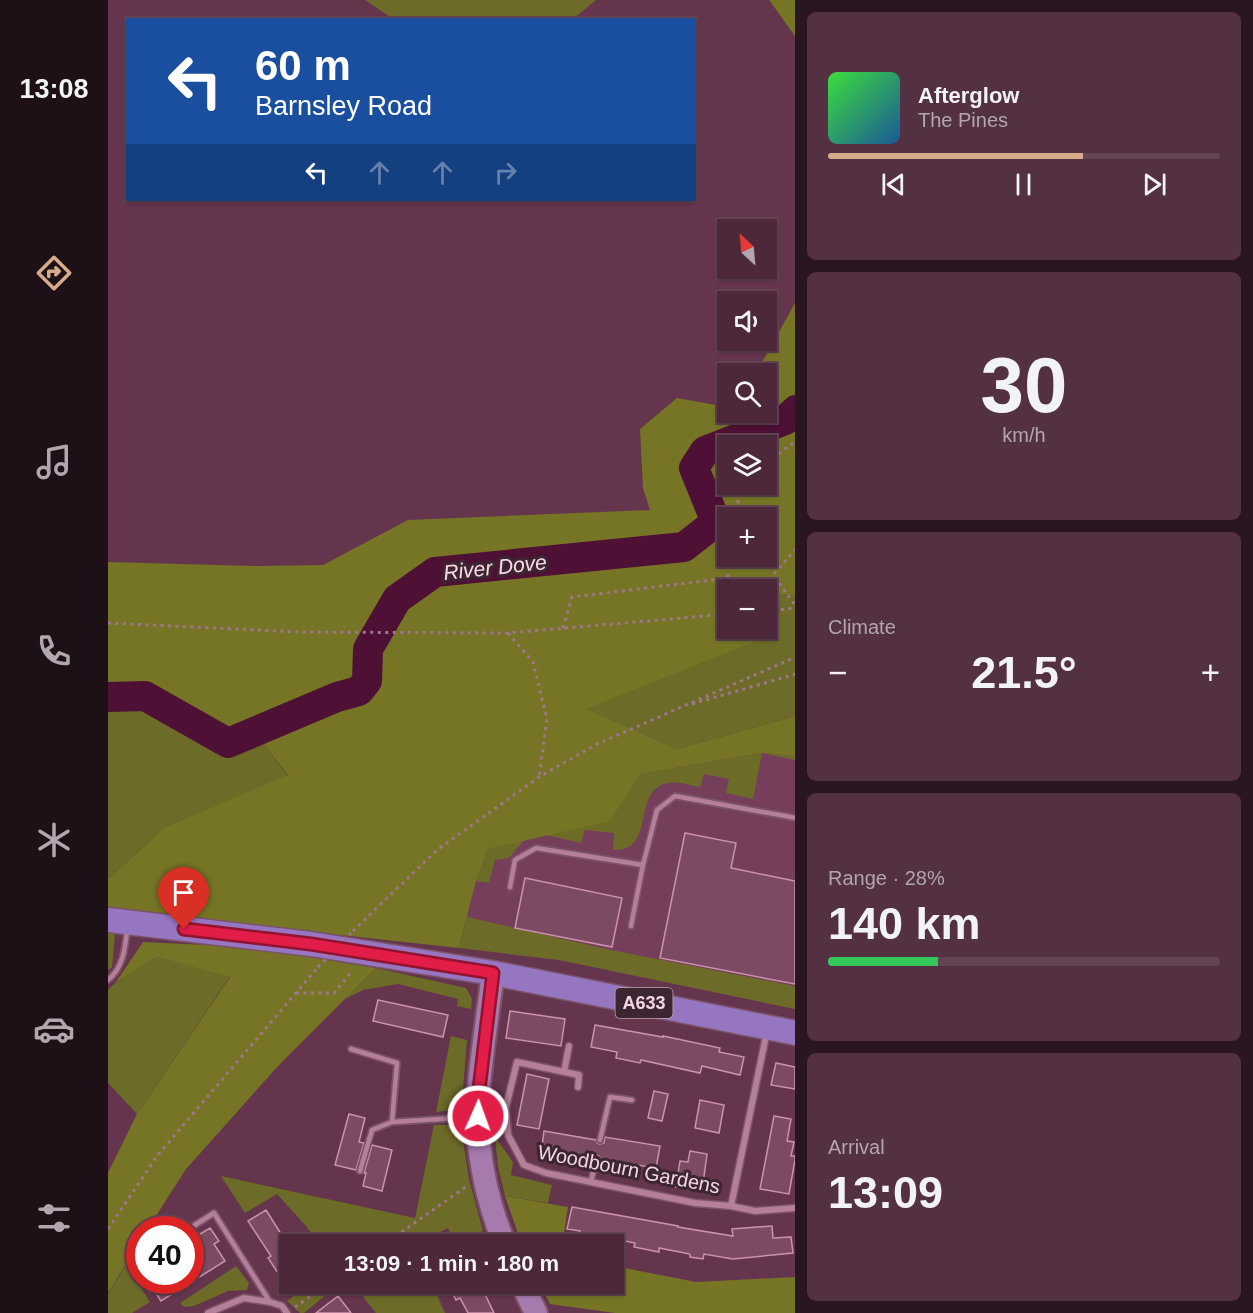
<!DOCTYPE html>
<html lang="en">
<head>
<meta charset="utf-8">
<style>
	:root { --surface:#4c283a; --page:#533042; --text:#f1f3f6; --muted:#b2a6af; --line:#634454; --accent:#d6ab8b }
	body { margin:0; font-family:Helvetica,sans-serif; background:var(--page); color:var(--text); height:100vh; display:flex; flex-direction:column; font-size:22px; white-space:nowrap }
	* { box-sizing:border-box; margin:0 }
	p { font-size:20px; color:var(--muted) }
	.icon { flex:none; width:33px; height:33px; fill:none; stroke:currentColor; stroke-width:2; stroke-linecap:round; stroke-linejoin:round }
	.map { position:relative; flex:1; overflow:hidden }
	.drawer { display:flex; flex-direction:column; gap:12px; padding:12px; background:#2a1620; width:458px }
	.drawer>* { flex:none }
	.hud { position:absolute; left:18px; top:18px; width:570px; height:183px; border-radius:0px; box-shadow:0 2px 4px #0004,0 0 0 2px var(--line); background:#1a4fa0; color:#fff; overflow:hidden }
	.needle { width:39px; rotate:334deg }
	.fabs { position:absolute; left:609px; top:219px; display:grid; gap:12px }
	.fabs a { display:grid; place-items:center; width:60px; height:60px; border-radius:0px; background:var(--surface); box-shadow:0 2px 4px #0004,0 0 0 2px var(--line); font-size:30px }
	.speed { position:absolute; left:18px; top:1216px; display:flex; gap:12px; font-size:30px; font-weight:700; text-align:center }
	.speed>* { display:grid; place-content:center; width:78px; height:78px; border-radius:50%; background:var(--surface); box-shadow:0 2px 4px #0004,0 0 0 2px var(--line); line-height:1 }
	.speed .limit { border:9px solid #d22; background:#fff; color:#111 }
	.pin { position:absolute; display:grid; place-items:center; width:51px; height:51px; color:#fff; margin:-62px -26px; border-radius:50% 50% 50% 0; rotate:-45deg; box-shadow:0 0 6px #0007 }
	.pin .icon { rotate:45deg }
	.me { position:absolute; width:66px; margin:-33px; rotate:2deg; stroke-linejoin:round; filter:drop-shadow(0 0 4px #0008) }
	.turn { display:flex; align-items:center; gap:21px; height:126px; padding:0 30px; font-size:27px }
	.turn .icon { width:78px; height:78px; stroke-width:2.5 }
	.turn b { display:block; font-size:42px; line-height:51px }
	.lanes { display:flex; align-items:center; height:57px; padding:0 30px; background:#0003; justify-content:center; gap:30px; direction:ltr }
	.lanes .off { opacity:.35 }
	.big { font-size:45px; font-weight:800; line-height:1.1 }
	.drawer .widget { flex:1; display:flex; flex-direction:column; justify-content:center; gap:9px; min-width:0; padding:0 21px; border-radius:9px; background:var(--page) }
	.drawer .dial { align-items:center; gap:0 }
	.dial b { font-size:78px; line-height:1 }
	.song { display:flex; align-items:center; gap:18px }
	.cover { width:72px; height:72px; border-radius:9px; background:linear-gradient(135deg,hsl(120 70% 55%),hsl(210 70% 35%)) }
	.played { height:6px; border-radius:3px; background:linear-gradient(90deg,var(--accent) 65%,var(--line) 65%) }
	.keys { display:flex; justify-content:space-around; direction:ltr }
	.heat { display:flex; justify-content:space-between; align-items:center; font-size:33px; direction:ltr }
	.charge { height:9px; border-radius:4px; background:linear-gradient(90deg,#34c759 28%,var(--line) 0) }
	.trip { position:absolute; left:171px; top:1234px; width:345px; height:60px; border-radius:0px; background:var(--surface); box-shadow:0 2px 4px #0004,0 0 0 2px var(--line); font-weight:800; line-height:60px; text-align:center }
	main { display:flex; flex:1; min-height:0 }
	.tabs { display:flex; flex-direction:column; width:108px; justify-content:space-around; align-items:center; background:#1e1017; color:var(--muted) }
	.tabs .icon { width:42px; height:42px }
	.tabs .active { color:var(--accent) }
	.tabs b { font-size:27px; color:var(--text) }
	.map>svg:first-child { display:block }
	.built { fill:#753e5b }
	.green { fill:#6c6b27 }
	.forest { fill:#767525; fill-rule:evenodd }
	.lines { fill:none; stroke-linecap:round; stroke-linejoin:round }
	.river { stroke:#4e1035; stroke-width:30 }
	.building { fill:#7d4a64; stroke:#cb92ae; stroke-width:1.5 }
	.lane-casing { stroke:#7b5368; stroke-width:8 }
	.street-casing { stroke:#7b5368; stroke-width:9 }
	.secondary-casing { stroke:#7b5368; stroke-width:26 }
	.primary-casing { stroke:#7b5368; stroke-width:27 }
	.path { stroke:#9f768b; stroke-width:3; stroke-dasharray:3 4.5; stroke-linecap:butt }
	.lane { stroke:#b57e99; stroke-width:4.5 }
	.street { stroke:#b57e99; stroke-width:6 }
	.secondary { stroke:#a67aad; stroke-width:22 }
	.primary { stroke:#9676c1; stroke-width:24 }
	.path-bridge { stroke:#9f768b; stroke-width:3; stroke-dasharray:3 4.5; stroke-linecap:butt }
	.route-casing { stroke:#92132f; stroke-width:15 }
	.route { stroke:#e11d48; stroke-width:10 }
	.labels { text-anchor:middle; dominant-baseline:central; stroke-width:6; stroke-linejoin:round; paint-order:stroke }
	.shield { fill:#3c2631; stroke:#bca0ae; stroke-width:1.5 }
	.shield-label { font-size:18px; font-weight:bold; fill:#f3d5e3 }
	.street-label { font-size:20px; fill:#f3d5e3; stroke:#3c2631 }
	.water-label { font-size:21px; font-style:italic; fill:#fadae8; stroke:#3c2631 }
</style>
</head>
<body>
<main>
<nav class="tabs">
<b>13:08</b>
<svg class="icon active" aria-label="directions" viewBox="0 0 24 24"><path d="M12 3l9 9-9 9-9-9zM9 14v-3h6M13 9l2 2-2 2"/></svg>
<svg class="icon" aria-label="music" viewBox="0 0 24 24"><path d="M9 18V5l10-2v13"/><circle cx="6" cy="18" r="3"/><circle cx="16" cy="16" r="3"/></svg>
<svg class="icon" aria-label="phone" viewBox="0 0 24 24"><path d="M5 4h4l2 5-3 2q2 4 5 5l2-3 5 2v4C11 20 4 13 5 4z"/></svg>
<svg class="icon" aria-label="climate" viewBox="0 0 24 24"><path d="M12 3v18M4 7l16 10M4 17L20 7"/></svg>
<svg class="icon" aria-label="car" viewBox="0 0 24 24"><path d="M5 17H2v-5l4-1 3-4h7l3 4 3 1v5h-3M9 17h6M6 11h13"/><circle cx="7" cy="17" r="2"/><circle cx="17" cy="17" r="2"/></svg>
<svg class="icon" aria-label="filters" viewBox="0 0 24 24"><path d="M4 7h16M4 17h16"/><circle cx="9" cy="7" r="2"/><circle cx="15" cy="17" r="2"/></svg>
</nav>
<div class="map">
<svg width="688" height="1313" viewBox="0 0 688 1313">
	<rect width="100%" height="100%" fill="#65354e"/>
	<path class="built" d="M654,753L687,756V1009L451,960L351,948L368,881L380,849L501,821L533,774Z"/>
	<path class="green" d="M257,0H488L465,19H285Z
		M687,595V716L569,749L477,709L653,639L657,629L658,628L659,624L667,596Z
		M0,708L36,710L109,748L149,736L180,776L57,827L0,879Z
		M654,753L687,756V760L654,753L645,799L618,793L621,779L596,774L592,787C582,785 570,781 559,783C523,791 549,852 505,850L506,833L477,830L473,843L438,835L501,820L533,774Z
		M416,840L401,858L387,860L381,883L368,881L380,849Z
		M359,917L503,950L687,986V1009L451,960L351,948Z
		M0,932L7,934L4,967L0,970Z
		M49,957L122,976L29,1114L0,1083V990L8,982Z
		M268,968L358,988L364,999L363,1009L349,1006L350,999L290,984L255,990L237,999Z
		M343,1036L359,1040L354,1101L345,1110L328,1112Z
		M326,1125H343L354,1134L361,1179L375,1231L347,1244L340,1228L306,1245H212L198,1226L169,1194L137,1213L113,1176L307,1218Z
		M387,1137L405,1162L403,1175L444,1185L440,1203L397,1196L390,1167Z
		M18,1265L42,1302L24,1313H0V1294Z
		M128,1266L141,1283L139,1290L120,1291L86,1306L76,1307L72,1303Z
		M203,1284H231L196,1313H192L179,1301Z
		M245,1284H324L337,1313H268Z"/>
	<path class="forest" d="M661,0H687V36Z
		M687,303V595L667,596L659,624L658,590H620V628L657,629L654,639L478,709L569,749L687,716V756L654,753L533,774L502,821L380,849L368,881L351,948L50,915L0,907V879L57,827L180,775L149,736L109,748L36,710L0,708V562L145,566L215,565L300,520L542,510L535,488L532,429L569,398L619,407L620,412H658V374L648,373ZM620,446H658V484H620ZM620,518H658V556H620Z
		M35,942L140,947L268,968L170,1066L78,1169L39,1230H32L31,1243L0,1293V1173L29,1114L122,977L49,957L8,982Z
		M397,1196L460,1207L454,1245H414Z
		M506,1266L588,1282L687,1277V1313H507L442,1304L432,1284H506Z"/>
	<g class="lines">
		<path class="river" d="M0,697L37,696L120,743L229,697L251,691L259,681L260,649L289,599L327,572L576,547L608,522L586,468L597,451L677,420L688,410"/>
	</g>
	<path class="building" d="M577,833L628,843L623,868L687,881V984L552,958Z
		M417,878L514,898L504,947L407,928Z
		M270,1000L340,1015L335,1037L265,1021Z
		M402,1011L457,1019L453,1046L398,1038Z
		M487,1025L555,1037V1036L612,1048L611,1052L636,1057L632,1075L594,1066L592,1073L533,1060L532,1063L508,1058L509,1052L483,1047Z
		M668,1063L687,1067V1089L663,1085Z
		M419,1074L441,1079L431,1129L409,1125Z
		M546,1091L560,1094L554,1121L540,1118Z
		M592,1100L616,1105L611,1133L587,1128Z
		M241,1114L257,1118L251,1142L256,1143L248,1170L227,1165Z
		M666,1116L683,1119L679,1141L686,1142L683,1156H687V1160L681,1194L652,1189Z
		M436,1131L488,1140L489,1143L492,1144L496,1143L497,1137L552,1146L548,1168L492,1159L491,1156L488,1155L484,1158L473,1156L472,1163L446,1159L447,1148L434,1146Z
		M264,1145L284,1150L274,1191L255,1186L258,1173H256Z
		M582,1151L599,1154L594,1191L568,1187L572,1161L580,1162Z
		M464,1207L570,1226V1227L625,1236L624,1229L664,1226L665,1238L683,1237L685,1253L625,1259L596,1254L595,1259L582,1257V1254L551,1248V1252L526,1247L527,1243L497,1237L496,1243L471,1238L472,1231L459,1229Z
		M158,1210L175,1237L172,1239L182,1253V1291L160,1258L163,1256L140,1221Z
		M102,1228L111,1241L106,1244L117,1261L53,1301L40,1281H82V1240Z
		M340,1284H381L374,1288L386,1313H360L352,1298L348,1300Z
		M230,1296L243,1313H208Z"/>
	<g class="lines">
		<defs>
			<path id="lane" d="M402,887L407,860L428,848L535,865
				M523,926L535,865L549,810L567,796L688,818
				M0,980C15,968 17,949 19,931
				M243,1049L289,1063L284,1122
				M492,1140L502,1097L524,1100
				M252,1171L264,1130L284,1122L365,1117
				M483,1182L488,1159
				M79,1230L106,1213L162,1302"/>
			<path id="street" d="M456,1072L461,1046
				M470,1087L471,1075L409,1062L398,1107L400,1135L416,1165L438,1173L587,1203L623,1206L659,1031
				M623,1206L647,1211L688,1208
				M100,1313L136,1298L162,1302L174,1306L179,1313"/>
			<path id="secondary" d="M385,973C380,1014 373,1056 370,1097C367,1146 378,1200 397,1245
				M414,1284L428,1313"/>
			<path id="primary" d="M0,920L203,944L385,973L688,1033"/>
		</defs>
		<use href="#lane" class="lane-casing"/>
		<use href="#street" class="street-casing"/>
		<use href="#secondary" class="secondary-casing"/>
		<use href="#primary" class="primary-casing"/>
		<path class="path" d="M658,462L688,441
			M628,518L632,484
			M688,549L665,575L688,606
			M658,611L688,608
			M614,614L623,556
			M0,623L191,632L400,633L620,614
			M455,628L464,597L620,578
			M400,633L425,662L439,719L431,777
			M584,704L688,674
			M245,931L329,850L431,777L489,744L688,657
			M188,993H226L245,970
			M0,1229L49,1156L210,967
			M275,1245L359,1186
			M187,1307L220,1284"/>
		<use href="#lane" class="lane"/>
		<use href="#street" class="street"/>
		<use href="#secondary" class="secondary"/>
		<use href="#primary" class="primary"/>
		<path class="path-bridge" d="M210,967L243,933"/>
	</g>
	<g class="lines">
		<defs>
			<path id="route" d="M76,929L203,944L385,973L370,1098V1116"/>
		</defs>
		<use href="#route" class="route-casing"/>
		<use href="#route" class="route"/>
	</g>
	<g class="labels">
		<rect class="shield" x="507.5" y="988" width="57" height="30" rx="4.5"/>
		<g class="shield-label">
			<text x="536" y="1003">A633</text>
		</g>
		<g class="street-label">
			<text transform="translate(521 1169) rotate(11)">Woodbourn Gardens</text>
		</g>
		<g class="water-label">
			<text transform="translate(387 567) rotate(-6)">River Dove</text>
		</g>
	</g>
</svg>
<div class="fabs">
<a><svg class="needle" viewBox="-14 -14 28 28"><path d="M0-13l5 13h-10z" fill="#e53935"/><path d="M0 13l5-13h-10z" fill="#b2a6af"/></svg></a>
<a><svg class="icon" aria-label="sound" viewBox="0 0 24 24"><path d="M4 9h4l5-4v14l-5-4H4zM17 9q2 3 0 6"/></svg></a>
<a><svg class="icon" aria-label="search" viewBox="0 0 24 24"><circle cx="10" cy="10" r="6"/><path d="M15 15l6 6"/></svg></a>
<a><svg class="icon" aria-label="layers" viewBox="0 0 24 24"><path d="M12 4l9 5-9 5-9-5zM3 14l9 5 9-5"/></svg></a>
<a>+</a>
<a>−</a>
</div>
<div class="speed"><div class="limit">40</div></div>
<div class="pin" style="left:76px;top:929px;background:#d93025"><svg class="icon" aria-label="arrive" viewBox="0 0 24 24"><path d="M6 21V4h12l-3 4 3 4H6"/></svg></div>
<svg class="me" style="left:370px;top:1116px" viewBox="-20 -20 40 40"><circle r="17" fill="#e11d48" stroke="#fff" stroke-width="3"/><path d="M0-11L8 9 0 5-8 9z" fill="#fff"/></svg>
<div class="trip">13:09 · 1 min · 180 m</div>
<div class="hud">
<div class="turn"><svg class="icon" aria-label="left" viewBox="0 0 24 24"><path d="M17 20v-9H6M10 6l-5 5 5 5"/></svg><div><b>60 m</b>Barnsley Road</div></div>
<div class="lanes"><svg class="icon" aria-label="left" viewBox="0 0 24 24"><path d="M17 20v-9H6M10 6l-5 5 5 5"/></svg><svg class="icon off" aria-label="ahead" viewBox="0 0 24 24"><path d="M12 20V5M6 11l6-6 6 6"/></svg><svg class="icon off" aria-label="ahead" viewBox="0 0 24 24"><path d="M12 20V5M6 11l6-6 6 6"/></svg><svg class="icon off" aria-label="right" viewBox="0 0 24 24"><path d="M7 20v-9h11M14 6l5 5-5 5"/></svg></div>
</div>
</div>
<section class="drawer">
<div class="widget">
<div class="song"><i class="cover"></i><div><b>Afterglow</b><p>The Pines</p></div></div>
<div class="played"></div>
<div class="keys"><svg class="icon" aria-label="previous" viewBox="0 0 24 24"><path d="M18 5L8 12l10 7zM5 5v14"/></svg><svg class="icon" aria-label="pause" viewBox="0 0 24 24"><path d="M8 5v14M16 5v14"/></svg><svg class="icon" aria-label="next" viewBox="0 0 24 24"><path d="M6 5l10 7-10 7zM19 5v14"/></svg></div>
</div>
<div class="widget dial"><b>30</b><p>km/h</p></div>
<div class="widget"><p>Climate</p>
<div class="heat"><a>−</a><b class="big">21.5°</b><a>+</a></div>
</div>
<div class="widget"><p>Range · 28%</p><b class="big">140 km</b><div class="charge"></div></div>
<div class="widget"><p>Arrival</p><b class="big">13:09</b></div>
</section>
</main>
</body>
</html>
